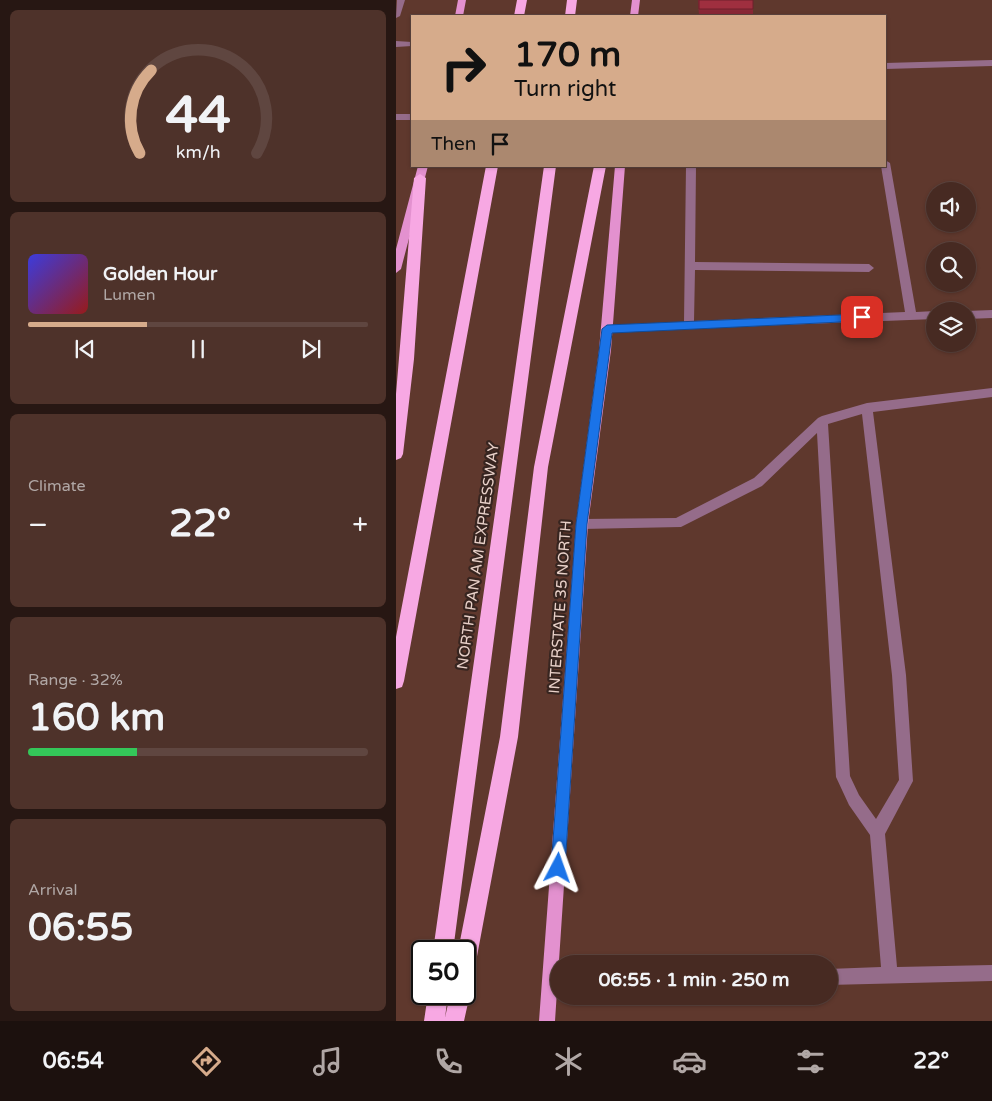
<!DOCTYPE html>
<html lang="en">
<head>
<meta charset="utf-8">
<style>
	:root { --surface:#472a22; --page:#4e322a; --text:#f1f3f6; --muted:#b0a7a5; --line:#5f4640; --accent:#d6ab8b }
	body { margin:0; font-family:"Varela Round",sans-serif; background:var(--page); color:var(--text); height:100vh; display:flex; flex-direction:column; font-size:19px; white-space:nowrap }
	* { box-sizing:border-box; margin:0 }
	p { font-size:16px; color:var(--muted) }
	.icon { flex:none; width:28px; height:28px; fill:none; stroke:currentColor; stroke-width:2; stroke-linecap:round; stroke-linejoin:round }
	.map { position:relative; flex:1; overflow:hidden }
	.sheet { display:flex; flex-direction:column; gap:10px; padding:10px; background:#271713; width:396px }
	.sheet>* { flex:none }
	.guide { position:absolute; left:15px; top:15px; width:475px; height:152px; border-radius:0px; box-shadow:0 1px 4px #0004,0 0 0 1px var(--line); background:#d6ab8b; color:#111; overflow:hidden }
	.tools { position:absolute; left:530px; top:182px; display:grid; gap:10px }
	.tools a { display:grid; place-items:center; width:50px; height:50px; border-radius:50%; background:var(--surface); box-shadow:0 1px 4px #0004,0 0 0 1px var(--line); font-size:25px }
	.speed { position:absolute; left:15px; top:940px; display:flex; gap:10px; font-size:25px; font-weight:700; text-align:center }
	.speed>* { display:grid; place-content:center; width:65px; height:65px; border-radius:50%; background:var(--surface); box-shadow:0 1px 4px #0004,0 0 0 1px var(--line); line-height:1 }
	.speed .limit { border:2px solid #111; border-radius:8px; background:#fff; color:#111 }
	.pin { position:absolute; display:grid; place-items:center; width:42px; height:42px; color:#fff; margin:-21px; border-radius:10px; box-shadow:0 2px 8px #0006 }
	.me { position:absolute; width:55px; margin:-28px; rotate:4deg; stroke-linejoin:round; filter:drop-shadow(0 0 4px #0008) }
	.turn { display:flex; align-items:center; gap:18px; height:105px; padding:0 20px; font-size:22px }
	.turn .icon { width:65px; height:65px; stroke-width:2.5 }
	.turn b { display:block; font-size:35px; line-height:42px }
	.then { display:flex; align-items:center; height:48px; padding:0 20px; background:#0003; gap:10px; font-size:19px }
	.big { font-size:38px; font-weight:700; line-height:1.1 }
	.sheet .widget { flex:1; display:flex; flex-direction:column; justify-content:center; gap:8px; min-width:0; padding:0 18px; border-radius:8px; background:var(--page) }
	.sheet .dial { align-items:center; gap:0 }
	.dial svg { height:130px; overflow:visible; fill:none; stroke:var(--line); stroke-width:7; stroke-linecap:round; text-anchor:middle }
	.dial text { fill:var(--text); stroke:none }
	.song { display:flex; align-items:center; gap:15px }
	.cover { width:60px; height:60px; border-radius:8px; background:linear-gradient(135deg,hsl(240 70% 55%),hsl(0 70% 35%)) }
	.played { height:5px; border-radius:2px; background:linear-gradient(90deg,var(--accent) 35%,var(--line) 35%) }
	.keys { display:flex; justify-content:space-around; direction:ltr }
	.heat { display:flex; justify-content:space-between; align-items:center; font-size:28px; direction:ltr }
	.charge { height:8px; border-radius:4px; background:linear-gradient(90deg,#34c759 32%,var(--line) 0) }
	.trip { position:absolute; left:154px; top:955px; width:288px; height:50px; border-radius:25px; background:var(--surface); box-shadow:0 1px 4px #0004,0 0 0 1px var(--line); font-weight:700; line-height:50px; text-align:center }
	.tab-bar { display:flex; height:80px; justify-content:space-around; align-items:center; background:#1c110e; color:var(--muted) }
	.tab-bar .icon { width:35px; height:35px }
	.tab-bar .active { color:var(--accent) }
	.tab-bar b { font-size:22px; color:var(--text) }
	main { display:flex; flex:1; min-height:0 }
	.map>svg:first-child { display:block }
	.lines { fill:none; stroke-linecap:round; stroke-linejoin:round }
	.minor { fill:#956c8a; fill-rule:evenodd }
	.major { fill:#e391cf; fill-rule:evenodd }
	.highway { fill:#f7a8e3; fill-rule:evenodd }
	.wall { fill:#892836 }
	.building { fill:#9f2f3f; stroke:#6f212c }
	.route { fill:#1a73e8; stroke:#114b97 }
	.labels { text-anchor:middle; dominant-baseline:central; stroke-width:4.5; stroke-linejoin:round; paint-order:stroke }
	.street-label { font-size:15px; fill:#e9d1c9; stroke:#372520 }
</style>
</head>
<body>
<main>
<section class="sheet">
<div class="widget dial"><svg viewBox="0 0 100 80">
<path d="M14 69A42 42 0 1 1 86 69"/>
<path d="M14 69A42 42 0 0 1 21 18" stroke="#d6ab8b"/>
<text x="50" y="56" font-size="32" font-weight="700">44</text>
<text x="50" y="72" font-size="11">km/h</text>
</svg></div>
<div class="widget">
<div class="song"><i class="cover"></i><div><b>Golden Hour</b><p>Lumen</p></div></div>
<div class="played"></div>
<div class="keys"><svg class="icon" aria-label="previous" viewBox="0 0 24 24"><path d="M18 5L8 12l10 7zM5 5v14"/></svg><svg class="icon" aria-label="pause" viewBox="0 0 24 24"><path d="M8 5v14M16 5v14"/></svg><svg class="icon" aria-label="next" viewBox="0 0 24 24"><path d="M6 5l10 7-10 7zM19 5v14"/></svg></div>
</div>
<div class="widget"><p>Climate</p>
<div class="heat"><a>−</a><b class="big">22°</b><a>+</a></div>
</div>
<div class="widget"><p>Range · 32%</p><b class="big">160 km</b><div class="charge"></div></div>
<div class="widget"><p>Arrival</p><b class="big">06:55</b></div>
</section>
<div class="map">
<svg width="596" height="1021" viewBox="0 0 596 1021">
	<rect width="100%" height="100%" fill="#5f382d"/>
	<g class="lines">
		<path class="minor" d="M1,0H9L4,16L0,18Z
			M0,41L16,42V46L0,47Z
			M596,60V66L489,69V63Z
			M0,114H16V120H0Z
			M489,160L494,163L520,312L539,311H540L539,319L207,332L206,329L211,325L288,322L290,166H300L299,262L473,264L478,268L473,272L299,270L298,321L509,312L485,166H489Z
			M596,310V318L571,319L570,311Z
			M596,388V397L477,412L510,675L517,781L489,834L501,967L596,965V981L432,985V969L485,967L474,835L453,805L440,777L421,433L366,486L285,527L186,529L182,528L180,524L182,520L186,519L280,518L358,478L422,418L426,416L471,403ZM466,414L496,675L503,780L480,819L463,795L454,776L432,424Z"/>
		<path class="major" d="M62,0H70L67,16H59Z
			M236,0H244L242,16H234Z
			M22,166H32L5,269L0,273V249Z
			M219,166H229L215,350L192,524L159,1021H143L180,524L203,350Z"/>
		<path class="highway" d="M121,0H131L128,16H118Z
			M171,0H181L179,16H169Z
			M90,166H102L8,681L6,687L0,689V637Z
			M148,166H160L57,951H37Z
			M198,166H210L152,467L122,737L79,967L76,974L69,977V951H62L104,737L138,467Z
			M24,174L30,178L18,359L7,454L5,458L0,460V394L18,178Z
			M69,986L74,994L68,1021H28L32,994H52L49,1018L54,994H69Z"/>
	</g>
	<path class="wall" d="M302,0L357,9V16H303Z"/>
	<path class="building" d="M303,0H357V9H303Z"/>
	<path class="route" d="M466,314L471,317L466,321L216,333L191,524L169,868L167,874L162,876L157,874L155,868L180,524L206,329L211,325Z"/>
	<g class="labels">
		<g class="street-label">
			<text transform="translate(82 556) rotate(-82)">NORTH PAN AM EXPRESSWAY</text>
			<text transform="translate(164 607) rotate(-86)">INTERSTATE 35 NORTH</text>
		</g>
	</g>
</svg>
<div class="tools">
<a><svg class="icon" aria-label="sound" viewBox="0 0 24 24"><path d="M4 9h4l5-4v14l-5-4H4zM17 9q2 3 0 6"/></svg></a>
<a><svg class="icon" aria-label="search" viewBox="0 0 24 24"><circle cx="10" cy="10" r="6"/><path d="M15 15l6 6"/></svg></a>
<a><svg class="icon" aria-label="layers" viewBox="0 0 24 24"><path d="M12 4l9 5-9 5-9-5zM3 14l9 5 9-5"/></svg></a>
</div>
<div class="speed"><div class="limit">50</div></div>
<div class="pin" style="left:466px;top:317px;background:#d93025"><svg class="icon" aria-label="arrive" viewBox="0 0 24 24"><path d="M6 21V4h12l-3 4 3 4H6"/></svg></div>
<svg class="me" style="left:162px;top:868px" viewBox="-20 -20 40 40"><path d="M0-17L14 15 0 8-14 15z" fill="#1a73e8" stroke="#fff" stroke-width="4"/></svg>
<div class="trip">06:55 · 1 min · 250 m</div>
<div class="guide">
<div class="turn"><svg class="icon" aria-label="right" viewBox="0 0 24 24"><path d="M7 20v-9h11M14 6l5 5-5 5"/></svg><div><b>170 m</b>Turn right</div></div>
<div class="then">Then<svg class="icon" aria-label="arrive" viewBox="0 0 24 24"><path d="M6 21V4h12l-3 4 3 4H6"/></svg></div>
</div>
</div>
</main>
<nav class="tab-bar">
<b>06:54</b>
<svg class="icon active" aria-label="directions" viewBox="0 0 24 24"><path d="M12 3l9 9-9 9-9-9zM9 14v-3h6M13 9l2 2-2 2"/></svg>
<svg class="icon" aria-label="music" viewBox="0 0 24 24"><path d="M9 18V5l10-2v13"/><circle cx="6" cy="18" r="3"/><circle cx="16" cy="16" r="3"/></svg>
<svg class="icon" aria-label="phone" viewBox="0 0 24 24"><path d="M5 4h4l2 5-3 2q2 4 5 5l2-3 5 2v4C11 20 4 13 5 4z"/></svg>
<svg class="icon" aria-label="climate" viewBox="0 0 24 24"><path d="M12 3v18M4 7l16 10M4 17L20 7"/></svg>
<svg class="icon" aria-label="car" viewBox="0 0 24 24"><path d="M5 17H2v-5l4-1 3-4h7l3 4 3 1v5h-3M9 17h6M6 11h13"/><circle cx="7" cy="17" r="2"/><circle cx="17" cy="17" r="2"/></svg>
<svg class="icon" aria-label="filters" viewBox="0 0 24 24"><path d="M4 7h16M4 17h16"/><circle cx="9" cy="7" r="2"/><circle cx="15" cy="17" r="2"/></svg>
<b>22°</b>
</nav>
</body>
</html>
